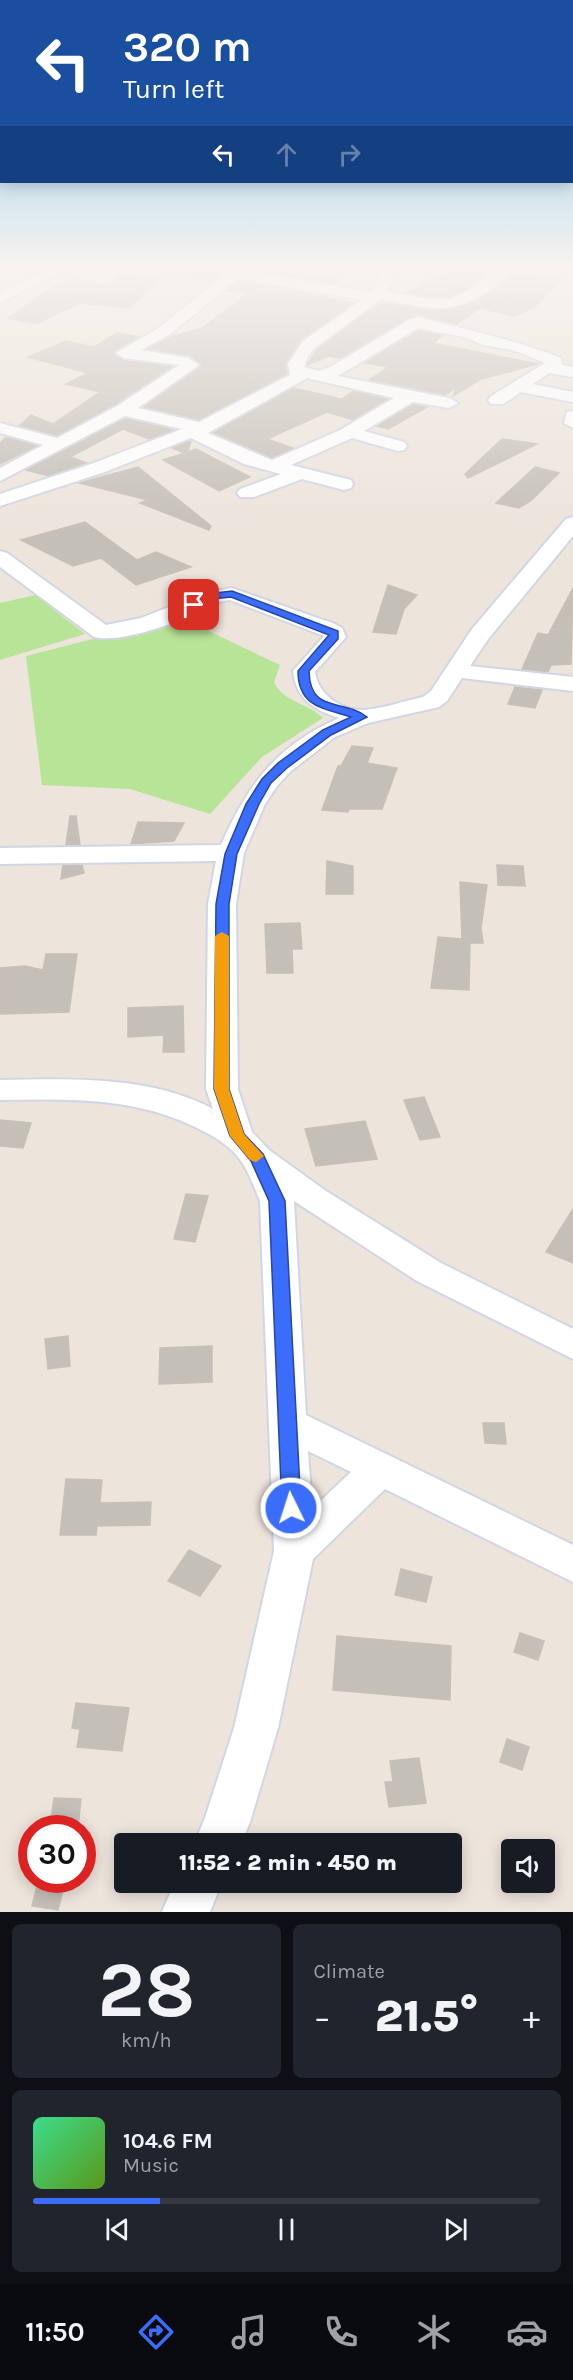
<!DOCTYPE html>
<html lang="en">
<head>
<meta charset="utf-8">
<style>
	:root { --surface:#171b24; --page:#20242c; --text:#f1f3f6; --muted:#9ea1a6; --line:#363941; --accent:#3a6dfc }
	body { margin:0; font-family:Karla,sans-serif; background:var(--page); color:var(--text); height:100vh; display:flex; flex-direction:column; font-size:22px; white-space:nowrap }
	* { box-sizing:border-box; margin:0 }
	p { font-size:20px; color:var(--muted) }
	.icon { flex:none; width:33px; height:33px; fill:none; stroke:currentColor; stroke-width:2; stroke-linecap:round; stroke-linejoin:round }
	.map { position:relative; height:1912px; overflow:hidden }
	.side { display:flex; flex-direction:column; gap:12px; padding:12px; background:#0d0f14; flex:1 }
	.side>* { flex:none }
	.guide { position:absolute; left:0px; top:0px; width:573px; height:183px; box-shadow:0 3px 15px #0003; background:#1a4fa0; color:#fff; overflow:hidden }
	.controls { position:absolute; left:501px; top:1839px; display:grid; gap:12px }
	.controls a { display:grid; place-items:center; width:54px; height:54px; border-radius:6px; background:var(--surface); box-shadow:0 3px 15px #0003; font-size:30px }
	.speed { position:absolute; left:18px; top:1815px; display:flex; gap:12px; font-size:30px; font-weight:700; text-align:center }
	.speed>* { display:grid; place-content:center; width:78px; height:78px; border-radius:50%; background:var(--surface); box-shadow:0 3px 15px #0003; line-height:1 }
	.speed .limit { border:9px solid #d22; background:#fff; color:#111 }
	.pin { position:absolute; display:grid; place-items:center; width:51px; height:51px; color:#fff; margin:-26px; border-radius:12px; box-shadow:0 3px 9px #0006 }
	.me { position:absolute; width:66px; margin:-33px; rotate:356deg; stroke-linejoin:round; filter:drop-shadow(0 0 4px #0008) }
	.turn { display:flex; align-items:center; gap:21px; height:126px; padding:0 24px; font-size:27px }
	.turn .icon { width:78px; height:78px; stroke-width:2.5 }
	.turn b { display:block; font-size:42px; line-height:51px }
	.lanes { display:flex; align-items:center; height:57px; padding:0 24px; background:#0003; justify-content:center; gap:30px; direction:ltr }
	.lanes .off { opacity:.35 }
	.big { font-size:45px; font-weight:800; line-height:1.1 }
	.side .widget { flex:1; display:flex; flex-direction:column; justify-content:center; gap:9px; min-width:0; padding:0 21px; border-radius:9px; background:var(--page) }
	.side .dial { align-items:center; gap:0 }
	.dial b { font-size:78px; line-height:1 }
	.song { display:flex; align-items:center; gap:18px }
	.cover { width:72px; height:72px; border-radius:9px; background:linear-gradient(135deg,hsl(150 70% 55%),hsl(90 70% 35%)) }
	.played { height:6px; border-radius:3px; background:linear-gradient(90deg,var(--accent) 25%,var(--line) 25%) }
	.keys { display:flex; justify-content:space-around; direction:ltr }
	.heat { display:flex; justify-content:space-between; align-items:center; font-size:33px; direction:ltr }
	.side .tiles { flex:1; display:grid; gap:12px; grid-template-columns:1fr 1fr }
	.widget:last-child { grid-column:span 2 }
	.trip { position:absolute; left:114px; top:1833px; width:348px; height:60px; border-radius:6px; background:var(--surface); box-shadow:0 3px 15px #0003; font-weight:800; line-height:60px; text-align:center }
	.tab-bar { display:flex; height:96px; justify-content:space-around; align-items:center; background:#090b0e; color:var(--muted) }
	.tab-bar .icon { width:42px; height:42px }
	.tab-bar .current { color:var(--accent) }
	.tab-bar b { font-size:27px; color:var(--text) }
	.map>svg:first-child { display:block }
	.green { fill:#b8e498 }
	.building { fill:#c4bfb8; stroke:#c8c0b6; stroke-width:1.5 }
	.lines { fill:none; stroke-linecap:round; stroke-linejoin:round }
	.street-casing { stroke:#d2d6e3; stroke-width:4 }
	.street { fill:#fff; fill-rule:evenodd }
	.route { fill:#3a6dfc; stroke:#2647a4; stroke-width:1.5 }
	.slow { fill:#f59e0b }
</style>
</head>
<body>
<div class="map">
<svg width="573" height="1912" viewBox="0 0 573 1912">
	<rect width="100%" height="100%" fill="#ede4dc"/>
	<path class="green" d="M35,595L85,634L0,660V603Z
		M179,617L280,665L274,682C283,702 308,703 323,718L262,757L210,814L130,789L42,785L26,656Z"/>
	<path class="building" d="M175,264H235L213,282L174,276Z
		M256,264H285L280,270L285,271L283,272L339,280L334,284L252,269Z
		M455,266L490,271L470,287L450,297H427L406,292Z
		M514,272L563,277L535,307L515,316L480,308L457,324L417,315L340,358L328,356L307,365L317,350L374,307L387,303L437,310L464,306L492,291Z
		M118,273L163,275L130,308L79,303L37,324L8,318L53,287L72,278L109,286Z
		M240,280L354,303L301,340L286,363L287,374L199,420L143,407L201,365L189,356L148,349L171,337L202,328L248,293L227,291Z
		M418,330L443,335L433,343L538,364L481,379L453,396L456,388L445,395L369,380L388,367L365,363Z
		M117,333L140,337L114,352L123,360L173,366L116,404L57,436L19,426L31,415L53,424L100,392L66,384L88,373L28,357L66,341L94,347Z
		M293,388L342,399L353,391L388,399L353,420L327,412L267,439L293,448L272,458L213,433Z
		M413,404L427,407L388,429L377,426Z
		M125,418L174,430L149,439L123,429L70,457L87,463L49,476L26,470Z
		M6,437L37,446L0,464V443Z
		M502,439L537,444L468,478L465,474Z
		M191,440L188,452L196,449L250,477L219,491L163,460L185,453L172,448Z
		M138,467L211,526L209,530L140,503L148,500L79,483Z
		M535,467L559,473L532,500L519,508L496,503Z
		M85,522L137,560L156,552L191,567L136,585L101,558L73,566L21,540Z
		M388,585L417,595L404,609L396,634L373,632Z
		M573,588L571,664L551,665L548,672L522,669L538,633L548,635Z
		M515,687L542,690L535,708L508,704Z
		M352,746L373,748L367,763L397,768L382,809H349L348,812L322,810L338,766H341Z
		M70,816H76L80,845H66Z
		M138,822L184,823L174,841L131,844Z
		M327,861L353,866V894H326Z
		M63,865H82L84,873L61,879Z
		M497,865L523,866L525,886L498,885Z
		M460,882L487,885L481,928L483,943H470L469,990L431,988L438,937L462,939Z
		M300,923L302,949H292L293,973H267L265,924Z
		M46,954H77L69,1012L0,1014V968L25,966L43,970Z
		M183,1006L184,1052H163L164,1035L128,1037V1008Z
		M424,1097L440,1137L420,1140L404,1100Z
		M0,1120L31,1123L23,1148L0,1146Z
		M365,1121L377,1159L316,1166L305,1129Z
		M186,1194L208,1196L195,1242L174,1239Z
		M573,1209V1263L546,1252Z
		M68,1336L70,1366L48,1369L45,1339Z
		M212,1346V1382L159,1384L160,1348Z
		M483,1423H504L506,1444L485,1443Z
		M66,1479L102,1480L100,1503L151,1502L150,1525L97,1526L96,1535H60Z
		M189,1550L221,1566L200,1596L168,1581Z
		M401,1569L432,1577L426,1602L395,1595Z
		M520,1633L544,1641L538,1660L514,1652Z
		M337,1636L451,1646L450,1700L333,1690Z
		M76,1703L129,1708L122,1751L77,1747L80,1729L72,1728Z
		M507,1739L529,1747L522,1770L500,1762Z
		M419,1758L426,1803L389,1807L385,1782H393L390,1761Z
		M54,1798L81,1799L78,1828H50Z
		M38,1882L64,1886L58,1910L32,1906Z"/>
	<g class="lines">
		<defs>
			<path id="street" d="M61,264H79L0,303V292Z
				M238,264H254L248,271L370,292L377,284L379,264H393L392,281L387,291L427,299H451L471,289L503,264H518C512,273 500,281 491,289C451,318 425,307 381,299L315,348L308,356L304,367L319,371L330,367L409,320L418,317C466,329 514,340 561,358L562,365L573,367V377L549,373L533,384L573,392V402L521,392L503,404H491L488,400L491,396L545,363L513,350L483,345L464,337L418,328L338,376L449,398L458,403L449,408L413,402L364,431L404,442L407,446L404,450L398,451L352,438L291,465L351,480L353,484L351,488L344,490L302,479L254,497H240L237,493L240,489L281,474L244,464L191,438L105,472L0,506V494L91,464L182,429L125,416L0,481V468L43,445L0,433V423L57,438L117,406L179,365L124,358L116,353L157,329ZM239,278L362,300L303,341L288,364L290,375L199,422L138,408L199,365L189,358L141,350L169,335ZM307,378L394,398L340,430L272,460L208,433Z
				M573,411V428L564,423L567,412Z
				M573,517V536L489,638L470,666L573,677V691L462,678L447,701L439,707L368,723L335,737L291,771L277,786L265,804L244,853L236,904L238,1089L252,1132L269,1150L326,1191L441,1263L573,1329V1359L417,1281L294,1201L306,1415L573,1545V1582L385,1489L313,1559L278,1728L250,1822L241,1844H194L205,1818L234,1728L274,1551L260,1201C255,1189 250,1175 243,1164C234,1149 220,1140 205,1132C141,1097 71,1099 0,1100V1080C70,1079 149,1075 213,1109L206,1089L208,904L216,861L0,864V848L221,845C248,784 276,746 339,718C314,710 296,699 293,671L324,636L319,634L230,600C215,601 204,610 190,616C167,626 119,643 94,637L0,567V551L7,553L106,625L141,618L202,594L232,588L335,624L342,628L346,637L315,672C318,694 340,710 363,710C382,709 404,701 423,697L431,691L472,629L566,519ZM308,1451L351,1472L312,1509Z
				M175,1882H222L210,1912H162Z"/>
		</defs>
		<use href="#street" class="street-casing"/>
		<use href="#street" class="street"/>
	</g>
	<linearGradient id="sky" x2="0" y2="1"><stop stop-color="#77c2eb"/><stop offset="0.5" stop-color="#f7f3ef"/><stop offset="1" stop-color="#f7f3ef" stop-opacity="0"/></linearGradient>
	<rect width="573" height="532" fill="url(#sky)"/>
	<path class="route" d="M232,591L338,631V639L309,671C310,715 344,698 367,717L331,735L287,768L271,783L259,804L237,854L229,904V1089L244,1134L263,1154L285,1201L301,1508L298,1514L291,1516L284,1514L282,1508L269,1201L251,1161L230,1136L214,1089L216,904L225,854L246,804L262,779L278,763L323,730L351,717C323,708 298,707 298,671L329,635L231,597L212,599L194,608L188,605L206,594Z"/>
	<path class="slow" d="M222,932L229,936V1089L244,1134L264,1156L256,1162L250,1160L230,1136L214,1089L215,936Z"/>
</svg>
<div class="controls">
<a><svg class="icon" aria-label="sound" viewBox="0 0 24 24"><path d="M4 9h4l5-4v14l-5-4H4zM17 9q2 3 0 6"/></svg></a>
</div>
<div class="speed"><div class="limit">30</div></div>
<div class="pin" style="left:194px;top:605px;background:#d93025"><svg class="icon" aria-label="arrive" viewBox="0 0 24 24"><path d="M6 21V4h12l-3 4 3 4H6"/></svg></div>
<svg class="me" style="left:291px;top:1508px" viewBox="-20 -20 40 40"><circle r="17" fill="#3a6dfc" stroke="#fff" stroke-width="3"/><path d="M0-11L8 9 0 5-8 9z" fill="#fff"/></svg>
<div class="trip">11:52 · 2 min · 450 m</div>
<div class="guide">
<div class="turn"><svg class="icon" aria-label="left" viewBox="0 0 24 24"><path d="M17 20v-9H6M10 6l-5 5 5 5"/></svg><div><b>320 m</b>Turn left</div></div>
<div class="lanes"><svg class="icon" aria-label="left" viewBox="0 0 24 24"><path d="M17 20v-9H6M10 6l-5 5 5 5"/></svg><svg class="icon off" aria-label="ahead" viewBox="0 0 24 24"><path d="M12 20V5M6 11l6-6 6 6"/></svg><svg class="icon off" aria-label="right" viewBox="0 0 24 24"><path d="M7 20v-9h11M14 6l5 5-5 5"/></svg></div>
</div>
</div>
<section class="side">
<div class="tiles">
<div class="widget dial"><b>28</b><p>km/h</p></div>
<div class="widget"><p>Climate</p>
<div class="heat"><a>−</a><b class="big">21.5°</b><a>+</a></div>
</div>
<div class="widget">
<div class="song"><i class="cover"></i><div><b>104.6 FM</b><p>Music</p></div></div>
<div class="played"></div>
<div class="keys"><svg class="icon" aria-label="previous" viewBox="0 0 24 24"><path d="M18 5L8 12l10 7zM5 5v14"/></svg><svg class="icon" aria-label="pause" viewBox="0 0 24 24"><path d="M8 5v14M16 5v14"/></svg><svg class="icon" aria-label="next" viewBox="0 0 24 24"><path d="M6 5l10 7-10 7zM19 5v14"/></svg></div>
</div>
</div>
</section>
<nav class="tab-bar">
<b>11:50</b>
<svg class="icon current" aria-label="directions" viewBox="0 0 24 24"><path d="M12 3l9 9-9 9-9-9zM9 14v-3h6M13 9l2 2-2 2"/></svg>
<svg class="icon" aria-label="music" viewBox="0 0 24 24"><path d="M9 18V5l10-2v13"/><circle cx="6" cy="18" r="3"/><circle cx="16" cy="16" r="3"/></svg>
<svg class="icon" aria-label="phone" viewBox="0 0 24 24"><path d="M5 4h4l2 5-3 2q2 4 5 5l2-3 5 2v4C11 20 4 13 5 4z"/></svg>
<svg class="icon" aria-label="climate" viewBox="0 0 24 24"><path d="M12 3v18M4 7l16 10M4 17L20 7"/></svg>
<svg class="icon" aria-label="car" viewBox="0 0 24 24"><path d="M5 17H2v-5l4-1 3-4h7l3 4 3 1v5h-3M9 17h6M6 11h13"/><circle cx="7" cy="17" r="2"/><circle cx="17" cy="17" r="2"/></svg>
</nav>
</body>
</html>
